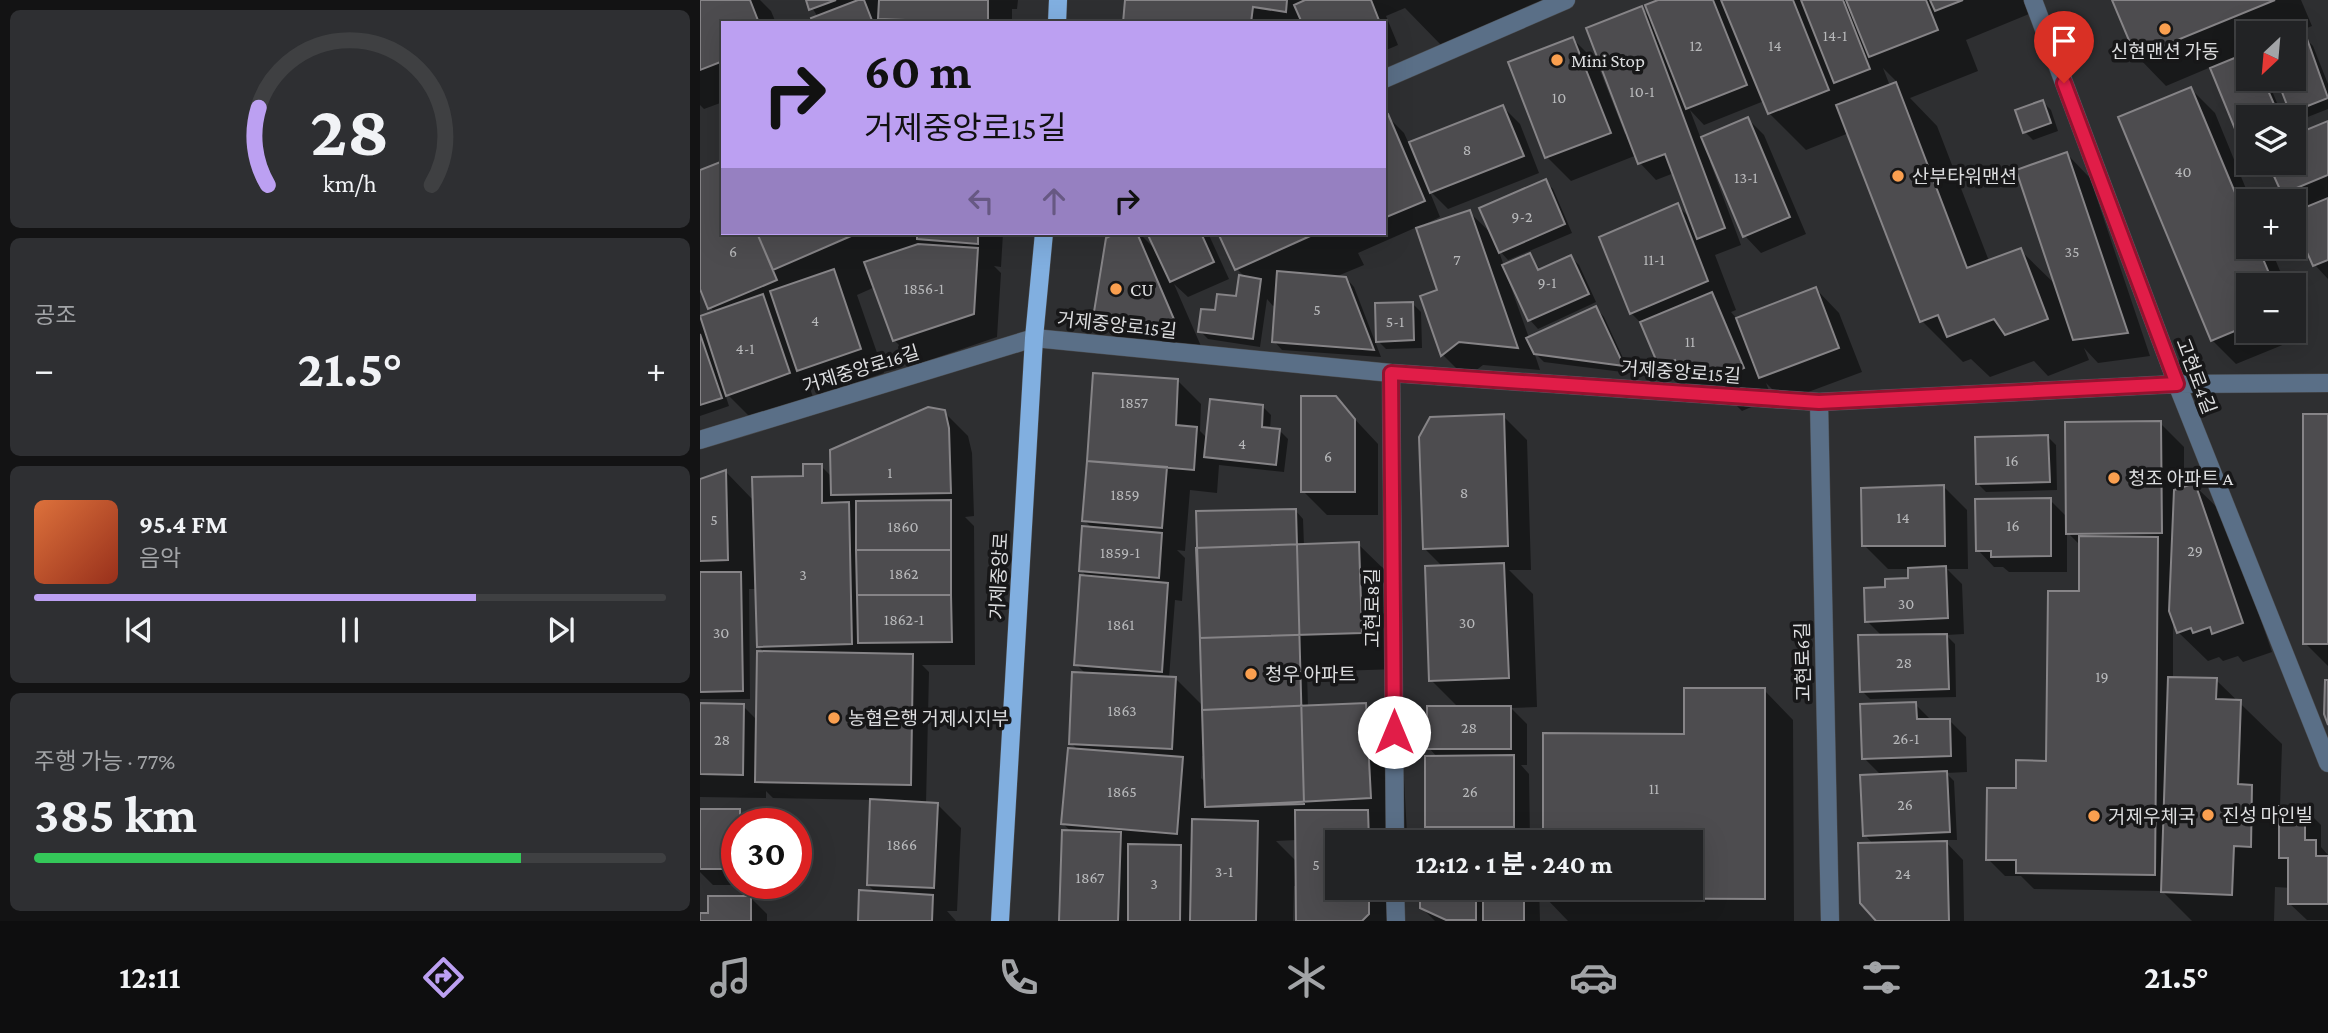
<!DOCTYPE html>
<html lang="ko">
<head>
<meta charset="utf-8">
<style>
	:root { --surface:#222325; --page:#2e2f32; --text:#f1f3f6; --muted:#a2a4a7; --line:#3f4042; --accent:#bca0f2 }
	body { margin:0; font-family:"Crimson Pro","Noto Sans KR",serif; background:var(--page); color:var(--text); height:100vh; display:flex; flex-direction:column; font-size:26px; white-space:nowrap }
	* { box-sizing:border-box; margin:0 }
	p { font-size:23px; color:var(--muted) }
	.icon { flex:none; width:38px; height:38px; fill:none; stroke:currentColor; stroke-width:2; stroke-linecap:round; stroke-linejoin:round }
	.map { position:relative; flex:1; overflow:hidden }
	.drawer { display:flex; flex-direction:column; gap:10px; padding:10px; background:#131314; width:700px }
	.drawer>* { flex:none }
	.banner { position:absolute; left:21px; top:21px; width:665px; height:214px; border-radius:0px; box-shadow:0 7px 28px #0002,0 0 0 2px var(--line); background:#bca0f2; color:#111; overflow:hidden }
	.needle { width:46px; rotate:206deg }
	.fabs { position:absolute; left:1536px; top:21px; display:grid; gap:14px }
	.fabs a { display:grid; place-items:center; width:70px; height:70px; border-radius:0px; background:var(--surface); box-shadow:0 7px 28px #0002,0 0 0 2px var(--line); font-size:35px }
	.speed { position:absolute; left:21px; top:808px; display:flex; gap:14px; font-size:35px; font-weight:700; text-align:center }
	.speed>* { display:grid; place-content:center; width:91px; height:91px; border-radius:50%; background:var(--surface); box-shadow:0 7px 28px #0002,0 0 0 2px var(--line); line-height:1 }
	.speed .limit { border:10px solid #d22; background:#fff; color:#111 }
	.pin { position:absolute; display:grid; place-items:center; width:60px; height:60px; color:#fff; margin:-72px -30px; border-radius:50% 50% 50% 0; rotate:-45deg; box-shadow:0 0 7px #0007 }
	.pin .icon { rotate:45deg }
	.me { position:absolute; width:77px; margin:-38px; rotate:0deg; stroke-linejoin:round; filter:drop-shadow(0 0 5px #0008) }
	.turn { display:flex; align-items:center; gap:24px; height:147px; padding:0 28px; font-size:32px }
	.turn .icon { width:91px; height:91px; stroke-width:2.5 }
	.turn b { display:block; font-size:49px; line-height:60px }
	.lanes { display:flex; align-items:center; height:66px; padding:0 28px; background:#0003; justify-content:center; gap:35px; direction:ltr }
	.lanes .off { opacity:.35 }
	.big { font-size:52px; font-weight:700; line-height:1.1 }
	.drawer .card { flex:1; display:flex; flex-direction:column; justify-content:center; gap:10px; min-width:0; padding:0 24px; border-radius:10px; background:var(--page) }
	.drawer .dial { align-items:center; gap:0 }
	.dial svg { height:182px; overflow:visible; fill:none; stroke:var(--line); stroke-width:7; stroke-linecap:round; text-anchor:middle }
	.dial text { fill:var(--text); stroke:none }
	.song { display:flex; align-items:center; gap:21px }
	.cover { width:84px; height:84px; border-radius:10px; background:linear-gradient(135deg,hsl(20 70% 55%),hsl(10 70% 35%)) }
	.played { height:7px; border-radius:4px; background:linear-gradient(90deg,var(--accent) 70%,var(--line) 70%) }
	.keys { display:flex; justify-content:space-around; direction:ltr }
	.heat { display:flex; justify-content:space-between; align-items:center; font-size:38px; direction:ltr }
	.charge { height:10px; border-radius:5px; background:linear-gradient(90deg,#34c759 77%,var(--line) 0) }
	.trip { position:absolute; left:625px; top:830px; width:378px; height:70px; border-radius:0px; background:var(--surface); box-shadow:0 7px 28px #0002,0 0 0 2px var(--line); font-weight:700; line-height:70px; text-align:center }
	.menu { display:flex; height:112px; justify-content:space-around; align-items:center; background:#0e0e0f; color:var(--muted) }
	.menu .icon { width:49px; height:49px }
	.menu .on { color:var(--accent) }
	.menu b { font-size:32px; color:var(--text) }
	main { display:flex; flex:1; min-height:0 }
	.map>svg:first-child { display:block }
	.shadow { fill:#0007; fill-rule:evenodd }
	.building { fill:#4d4c4f; stroke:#868487; stroke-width:2 }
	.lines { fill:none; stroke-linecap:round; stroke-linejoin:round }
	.minor-casing { stroke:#4a4b4d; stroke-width:19 }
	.major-casing { stroke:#4a4b4d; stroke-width:19 }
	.minor { stroke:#5a6f87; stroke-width:18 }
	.major { stroke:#81afe0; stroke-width:18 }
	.route-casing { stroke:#92132f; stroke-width:18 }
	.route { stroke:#e11d48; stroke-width:12 }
	.poi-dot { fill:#fa9f4f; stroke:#171718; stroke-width:2.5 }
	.labels { text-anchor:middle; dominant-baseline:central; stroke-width:7; stroke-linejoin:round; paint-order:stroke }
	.number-label { font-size:16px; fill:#b8b9bb }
	.poi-label { font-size:19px; fill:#dcdddf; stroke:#171718; text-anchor:start }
	.street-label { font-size:19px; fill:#dcdddf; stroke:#171718 }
</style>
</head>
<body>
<main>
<section class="drawer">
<div class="card dial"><svg viewBox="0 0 100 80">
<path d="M14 69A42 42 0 1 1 86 69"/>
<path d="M14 69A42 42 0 0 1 10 35" stroke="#bca0f2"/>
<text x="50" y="56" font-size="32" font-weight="700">28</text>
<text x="50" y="72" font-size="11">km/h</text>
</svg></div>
<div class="card"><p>공조</p>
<div class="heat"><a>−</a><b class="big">21.5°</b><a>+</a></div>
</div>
<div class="card">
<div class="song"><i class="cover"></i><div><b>95.4 FM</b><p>음악</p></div></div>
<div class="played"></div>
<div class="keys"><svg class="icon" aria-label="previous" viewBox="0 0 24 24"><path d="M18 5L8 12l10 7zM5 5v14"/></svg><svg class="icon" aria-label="pause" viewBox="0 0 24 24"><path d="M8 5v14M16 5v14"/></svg><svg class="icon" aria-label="next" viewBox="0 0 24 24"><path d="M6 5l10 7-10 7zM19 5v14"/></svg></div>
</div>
<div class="card"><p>주행 가능 · 77%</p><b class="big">385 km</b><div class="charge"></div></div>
</section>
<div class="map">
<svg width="1628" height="921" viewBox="0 0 1628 921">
	<rect width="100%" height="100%" fill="#2e2f31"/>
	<path class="shadow" d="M0,0H60L71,11L76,23H23V102L4,109L0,105Z
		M107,0H318L317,9H312V23H115L118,17Z
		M427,0H846L741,45L705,8L686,16L698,45L684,51V23H425Z
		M963,0H1323L1329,14L1266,40L1278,71L1210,98L1237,126L1289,261L1320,250L1357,286L1367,154L1390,178L1450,356L1398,363L1384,348L1389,360L1348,376L1334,361L1290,377L1271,359L1263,362L1222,321L1149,133L1106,150L1069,113L1064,101L1004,125L990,110L1001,139L1048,119L1064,135L1106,234L1061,253L1045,236L1013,161L1010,162L1041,245L1015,255L1036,310L1031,312L1037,319L1116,289L1139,313L1162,372L1084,401L1066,383L1072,398L1042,411L1028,397L990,395L961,366L943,325L931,313L977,205L991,219L974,173L956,180L940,163L937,155L871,181L847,157L810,63L873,39L897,63L925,134L928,132L942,9L953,20ZM1183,68L1198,83L1190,86Z
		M1413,0H1601L1612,26L1594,33H1549V79H1567L1583,117H1549V134L1545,136L1537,128L1511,67L1466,86L1437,56Z
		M1605,38L1613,46L1628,84V109L1600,120L1592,112L1579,79H1594Z
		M1491,89L1515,113L1551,201H1549V247H1570L1586,285H1549V331H1594V305L1607,335L1536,364L1512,340Z
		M1343,102L1351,110L1358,131L1333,140L1325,132Z
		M803,107L820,124L839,173L748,209L729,190L740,217L725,224L726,226L769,212L793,235L845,181L853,189L872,233L808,260L798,249L804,266L830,255L841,271L871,257L879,265L896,302L838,329L830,320L812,281L809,282L829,338L896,308L904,317L930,373L844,362L834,352L840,370L783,365L766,378L743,355L739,291L717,227L658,253L664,265L635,277L646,278L654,287L681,357L582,350L574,341L577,304L573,306L567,299L560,347L508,339L500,331L516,312L537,298L546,278L537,269L520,233H684V117L687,116L704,133L709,144Z
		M1628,123V279L1615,265L1601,211L1583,193L1570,163H1594Z
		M0,172L23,233H303L301,267L294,266L301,273L297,337L218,364L194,340L175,287L157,295L184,373L122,394L106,377L113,397L51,418L24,391L29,406L0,416V318L14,313L0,285Z
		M420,233H439L457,251L449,233H508L529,279L488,297L474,284L504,353L424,347L395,318L407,239Z
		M712,303L721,312L722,348L686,349L678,341Z
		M477,380L501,404L500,431L508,439L563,407L571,415L570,430L580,431L588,439L584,472L519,465L517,493L490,490L485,551L477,550L485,558L482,601L475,600L469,678H475L504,707L595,510L603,519L604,546L658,544L695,580L698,669L607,672L608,708L665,705L702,742L707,834L691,835L697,842H637V887H697L698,921H597V886H594L593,921H361L372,832L363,824L378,750L371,743L386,674L376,664L388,578L381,570L392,528L384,520ZM502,756H505L506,783L501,778ZM597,840V862L576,841Z
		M635,398L678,444V515H627L603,491Z
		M244,412L268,436L272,453L274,516L265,517L274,526L275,665H222L229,672L226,804H237L261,828L257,911H247L256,921H160L176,893L168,885L172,800L73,798L66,791V798L0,797V705L43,706L58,721L65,653L58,646L57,589H49L50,699H0V481L26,472L54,501L105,477L121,466L132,477Z
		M803,416L827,440L831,570H809L833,594L837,707L811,708L827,724V765H821L829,774L830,842H742L727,827L738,758L729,748L759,708L731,680L743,567L725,549Z
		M1628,416V666L1605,643Z
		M1460,423L1484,447V488L1494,485L1524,514L1572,652L1543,662L1538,656L1523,661L1519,657L1508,661L1478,632L1473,619V679L1516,680L1582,744L1580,808H1604L1621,825V847L1628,855V920H1607L1590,904V888L1575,887L1574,921H1492L1462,891L1334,889L1321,876H1305L1288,859L1318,790L1348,762L1380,592L1381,546L1367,532V572H1309L1303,567H1294L1278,550L1350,500L1368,518Z
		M1347,436L1356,445L1357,490L1286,492L1278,484Z
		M1243,486L1267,510L1268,569H1247L1262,584L1264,634L1246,635L1255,644L1256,697L1170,699L1162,691L1183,637L1167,621L1187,588L1210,580V569H1188L1164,545Z
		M1064,690L1093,720L1094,921H868L845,897L990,887L986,735Z
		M1215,704L1232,721L1249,720L1266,737L1267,772L1246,773L1254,781L1257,840H1244L1263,860L1264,921H1179L1174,845L1165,835L1182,776L1164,758Z
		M0,811H39L52,824H37V884L56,885H13L0,872Z
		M722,887H839L840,921H735L721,907Z
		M50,897L67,914V921H0V915L10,914Z"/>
	<path class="building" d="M0,0H50L59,23H23V61L0,70Z
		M106,0H136L109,10Z
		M158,0H164L173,23H113L111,18Z
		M179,0H288V23L178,19Z
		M425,0H587L586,12L553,7L551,23H423Z
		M605,0H671L680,23H602L594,5Z
		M958,0H1013L1047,85L986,109L945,5Z
		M1021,0H1093L1129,90L1068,114Z
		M1101,0H1143L1170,69L1134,83Z
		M1146,0H1226L1238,30L1169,57Z
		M1230,0H1263L1235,11Z
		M1412,0H1575L1436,57Z
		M942,6L1025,228L997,239L965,154L938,164L886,28Z
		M1606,36L1628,98L1590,113L1577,79H1594V41Z
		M873,37L911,133L845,158L808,62Z
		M1549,52V79H1563L1577,111L1562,117H1549V123L1535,129L1510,68Z
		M1196,82L1267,268L1321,248L1348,319L1305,335L1294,319L1247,337L1238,315L1220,322L1136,105Z
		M1491,87L1549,226V247H1558L1574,285H1549V325L1511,341L1418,117Z
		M1343,100L1351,123L1323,133L1315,110Z
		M803,105L824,156L730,193L709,142Z
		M688,114L725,201L684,218V116Z
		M1048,117L1090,217L1043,237L1001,137Z
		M1628,121V175L1582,194L1568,163H1594V135Z
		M1367,152L1428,333L1373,340L1316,170Z
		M23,161V233H57L77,280L8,309L0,289V170Z
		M846,179L865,224L799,253L779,208Z
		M1628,198V260L1613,266L1594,223V212Z
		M978,203L1008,281L930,314L899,237Z
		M770,210L818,348L759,342L741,356L720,296L737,290L716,228Z
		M57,233H158L73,270Z
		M217,233H278V244L217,239Z
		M416,233H437L476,324L393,318L406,238Z
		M447,233H501L514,262L470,282Z
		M518,233H617L535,270Z
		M218,244L278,248L274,314L193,341L164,262Z
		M830,253L838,270L871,255L889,294L828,321L802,265Z
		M134,269L161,349L97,371L70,291Z
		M577,271L646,277L674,350L572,342Z
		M539,275L561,279L553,339L498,332L501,309L515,310L517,294L536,296Z
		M1116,287L1139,348L1059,378L1036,318Z
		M1012,292L1044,368L1011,382L1004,366L994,370L990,362L977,367L975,360L959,367L940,322Z
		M63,294L90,373L26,396L0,316Z
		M713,302L714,340L676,342L675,303Z
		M896,306L924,366L834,354L826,338Z
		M0,334L22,398L0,405Z
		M393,373L478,379L476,425L497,427L494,470L387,461Z
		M601,396H636L655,419V492H601Z
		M510,399L563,405L562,427L580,429L576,465L504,457Z
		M228,407L245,410L249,428L251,493L131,495L130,450Z
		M804,414L808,546L723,549L719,437L730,417Z
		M1603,414H1628V644H1603Z
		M1461,421L1462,533L1366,534L1365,422Z
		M1348,435L1350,482L1276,484L1275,437Z
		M387,461L467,467L462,528L382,521Z
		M103,464H122V503L149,502L152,644L57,647L52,477L103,476Z
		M26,470L28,560L0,561V479Z
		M1495,483L1543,623L1512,634L1510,627L1493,633L1491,628L1477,633L1469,611L1474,490Z
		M1244,485L1245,546H1162L1161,488Z
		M1351,498V556L1291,557V551H1276L1275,499Z
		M251,500V550H156V501Z
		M596,509L604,804L505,807L496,511Z
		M382,526L462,533L459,578L379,571Z
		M1379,536L1458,537L1455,875L1316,873V860H1286L1287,788H1316V760L1346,761L1348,591H1379Z
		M659,542L662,633L500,638L496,548Z
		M156,550H251V595H157Z
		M804,563L809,678L729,681L725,566Z
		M1246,566L1248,618L1165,622L1164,588L1185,587V579L1208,578V568Z
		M0,572H41L43,691L0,692Z
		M380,575L468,583L462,672L374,665Z
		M157,595H251L252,642L158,643Z
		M1247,634L1249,689L1160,692L1158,635Z
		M57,651L213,654L211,785L55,782Z
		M372,672L476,677L472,749L369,744Z
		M1468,677L1517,678L1516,699L1541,700L1538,784L1552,785L1551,847L1534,846L1532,895L1461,892Z
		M1625,680H1628V725L1624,714Z
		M984,688H1065V899L843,898V887H990V842H843V733L984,734Z
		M1216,702L1217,719H1250L1251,756L1162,759L1160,704Z
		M0,703L44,704L43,775L0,774Z
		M666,703L671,798L505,807L502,710Z
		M727,706H811V749H727Z
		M368,748L483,757L477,834L361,824Z
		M814,755V827H725V756Z
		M1247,771L1250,832L1163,836L1160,775Z
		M170,799L238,803L234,888L167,885Z
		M1579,806H1605V840H1616V856H1628V904H1588V858H1579Z
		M0,809H40V824H37V869H0Z
		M595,810H668L669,842H637V887H669V914L662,921H596Z
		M492,819L558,821L556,921H490Z
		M362,830L421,832L418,921H359Z
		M1247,841L1249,921H1176L1160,903L1158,843Z
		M428,844L481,845L480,921H428Z
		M720,887H776V920H746L720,908Z
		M783,887H824V921H783Z
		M159,890L233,895L232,921H158Z
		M8,896H51V921H0V913H8Z"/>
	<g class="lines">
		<defs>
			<path id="minor" d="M1333,0L1477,384L1628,763
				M684,79L866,0
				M691,373L695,842
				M1119,402L1130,921
				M0,440L334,338L691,373L1119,402L1477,384L1628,383
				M695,887L696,921"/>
			<path id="major" d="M357,23L358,0
				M300,921L334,338L344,233"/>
		</defs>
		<use href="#minor" class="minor-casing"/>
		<use href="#major" class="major-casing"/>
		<use href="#minor" class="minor"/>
		<use href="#major" class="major"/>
	</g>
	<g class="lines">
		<defs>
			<path id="route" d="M694,732L691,373L1119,402L1477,384L1364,83"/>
		</defs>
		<use href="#route" class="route-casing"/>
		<use href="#route" class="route"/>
	</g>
	<g class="poi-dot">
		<circle cx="1465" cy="29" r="7"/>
		<circle cx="857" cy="60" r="7"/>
		<circle cx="1198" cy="176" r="7"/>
		<circle cx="416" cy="289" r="7"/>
		<circle cx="1414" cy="478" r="7"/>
		<circle cx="551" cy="674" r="7"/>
		<circle cx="134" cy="718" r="7"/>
		<circle cx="1508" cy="815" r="7"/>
		<circle cx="1394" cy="816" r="7"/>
	</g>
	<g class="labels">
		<g class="number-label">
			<text x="1135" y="35">14-1</text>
			<text x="996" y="45">12</text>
			<text x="1075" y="45">14</text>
			<text x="942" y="91">10-1</text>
			<text x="859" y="97">10</text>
			<text x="767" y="149">8</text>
			<text x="1483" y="171">40</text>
			<text x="1046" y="177">13-1</text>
			<text x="822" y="216">9-2</text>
			<text x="33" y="251">6</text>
			<text x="1372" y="251">35</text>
			<text x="757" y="259">7</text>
			<text x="954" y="259">11-1</text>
			<text x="847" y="282">9-1</text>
			<text x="224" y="288">1856-1</text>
			<text x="617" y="309">5</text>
			<text x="115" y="320">4</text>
			<text x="695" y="321">5-1</text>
			<text x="990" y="341">11</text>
			<text x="45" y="348">4-1</text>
			<text x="434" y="402">1857</text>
			<text x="542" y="443">4</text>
			<text x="628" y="456">6</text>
			<text x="1312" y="460">16</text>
			<text x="190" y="472">1</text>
			<text x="764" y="492">8</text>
			<text x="425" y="494">1859</text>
			<text x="1203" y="517">14</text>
			<text x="14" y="519">5</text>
			<text x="1313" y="525">16</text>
			<text x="203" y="526">1860</text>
			<text x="1495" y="550">29</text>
			<text x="420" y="552">1859-1</text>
			<text x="204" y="573">1862</text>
			<text x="103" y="574">3</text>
			<text x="1206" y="603">30</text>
			<text x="204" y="619">1862-1</text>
			<text x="767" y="622">30</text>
			<text x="421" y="624">1861</text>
			<text x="21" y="632">30</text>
			<text x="1204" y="662">28</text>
			<text x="1402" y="676">19</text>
			<text x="422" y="710">1863</text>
			<text x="769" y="727">28</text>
			<text x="1206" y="738">26-1</text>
			<text x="22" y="739">28</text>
			<text x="954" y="788">11</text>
			<text x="422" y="791">1865</text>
			<text x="770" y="791">26</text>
			<text x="1205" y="804">26</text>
			<text x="202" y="844">1866</text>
			<text x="616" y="864">5</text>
			<text x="524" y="871">3-1</text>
			<text x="1203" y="873">24</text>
			<text x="390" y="877">1867</text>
			<text x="454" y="883">3</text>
		</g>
		<g class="poi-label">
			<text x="1465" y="51" text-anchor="middle">신현맨션 가동</text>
			<text x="871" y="60">Mini Stop</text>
			<text x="1212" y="176">산부타워맨션</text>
			<text x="430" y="289">CU</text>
			<text x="1428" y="478">청조 아파트 A</text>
			<text x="565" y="674">청우 아파트</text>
			<text x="148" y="718">농협은행 거제시지부</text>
			<text x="1522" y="815">진성 마인빌</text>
			<text x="1408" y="816">거제우체국</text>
		</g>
		<g class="street-label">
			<text transform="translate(417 325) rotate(6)">거제중앙로15길</text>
			<text transform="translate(161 369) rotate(-17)">거제중앙로16길</text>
			<text transform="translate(981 372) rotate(4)">거제중앙로15길</text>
			<text transform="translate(1496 376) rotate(69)">고현로4길</text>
			<text transform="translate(299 576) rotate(-87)">거제중앙로</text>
			<text transform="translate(672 608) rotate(-90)">고현로8길</text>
			<text transform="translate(1103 662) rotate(-91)">고현로6길</text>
		</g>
	</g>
</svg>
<div class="fabs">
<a><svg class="needle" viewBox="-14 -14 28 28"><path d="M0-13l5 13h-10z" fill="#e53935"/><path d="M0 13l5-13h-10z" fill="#a2a4a7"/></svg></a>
<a><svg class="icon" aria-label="layers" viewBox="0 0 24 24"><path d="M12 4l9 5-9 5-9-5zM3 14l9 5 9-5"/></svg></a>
<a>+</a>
<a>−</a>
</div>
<div class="speed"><div class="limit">30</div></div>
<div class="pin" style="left:1364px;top:83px;background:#d93025"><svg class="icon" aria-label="arrive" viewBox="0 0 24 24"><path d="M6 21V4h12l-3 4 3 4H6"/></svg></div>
<svg class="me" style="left:694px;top:732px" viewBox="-20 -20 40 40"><circle r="19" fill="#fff"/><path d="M0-13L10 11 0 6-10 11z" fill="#e11d48"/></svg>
<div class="trip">12:12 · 1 분 · 240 m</div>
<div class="banner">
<div class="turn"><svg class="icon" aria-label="right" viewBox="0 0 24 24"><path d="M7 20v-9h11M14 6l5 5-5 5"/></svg><div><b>60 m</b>거제중앙로15길</div></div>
<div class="lanes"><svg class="icon off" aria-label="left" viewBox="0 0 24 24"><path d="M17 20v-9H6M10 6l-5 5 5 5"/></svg><svg class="icon off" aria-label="ahead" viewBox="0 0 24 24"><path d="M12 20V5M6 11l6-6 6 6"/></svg><svg class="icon" aria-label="right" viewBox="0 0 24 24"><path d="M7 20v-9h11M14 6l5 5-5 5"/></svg></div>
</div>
</div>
</main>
<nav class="menu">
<b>12:11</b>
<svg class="icon on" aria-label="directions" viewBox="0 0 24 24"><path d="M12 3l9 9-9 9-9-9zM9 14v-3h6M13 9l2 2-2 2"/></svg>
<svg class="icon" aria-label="music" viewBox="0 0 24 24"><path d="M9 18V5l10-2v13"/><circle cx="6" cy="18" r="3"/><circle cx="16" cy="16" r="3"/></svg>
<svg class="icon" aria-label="phone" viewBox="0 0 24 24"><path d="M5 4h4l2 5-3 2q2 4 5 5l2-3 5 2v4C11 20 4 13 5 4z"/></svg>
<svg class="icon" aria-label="climate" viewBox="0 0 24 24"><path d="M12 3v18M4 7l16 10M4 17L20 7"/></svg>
<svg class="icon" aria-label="car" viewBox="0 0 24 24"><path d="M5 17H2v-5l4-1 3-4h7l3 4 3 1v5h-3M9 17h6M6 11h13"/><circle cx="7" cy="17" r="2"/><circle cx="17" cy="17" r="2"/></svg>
<svg class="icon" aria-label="filters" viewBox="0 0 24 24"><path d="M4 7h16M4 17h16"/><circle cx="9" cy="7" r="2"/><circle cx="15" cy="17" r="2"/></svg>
<b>21.5°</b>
</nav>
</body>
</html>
